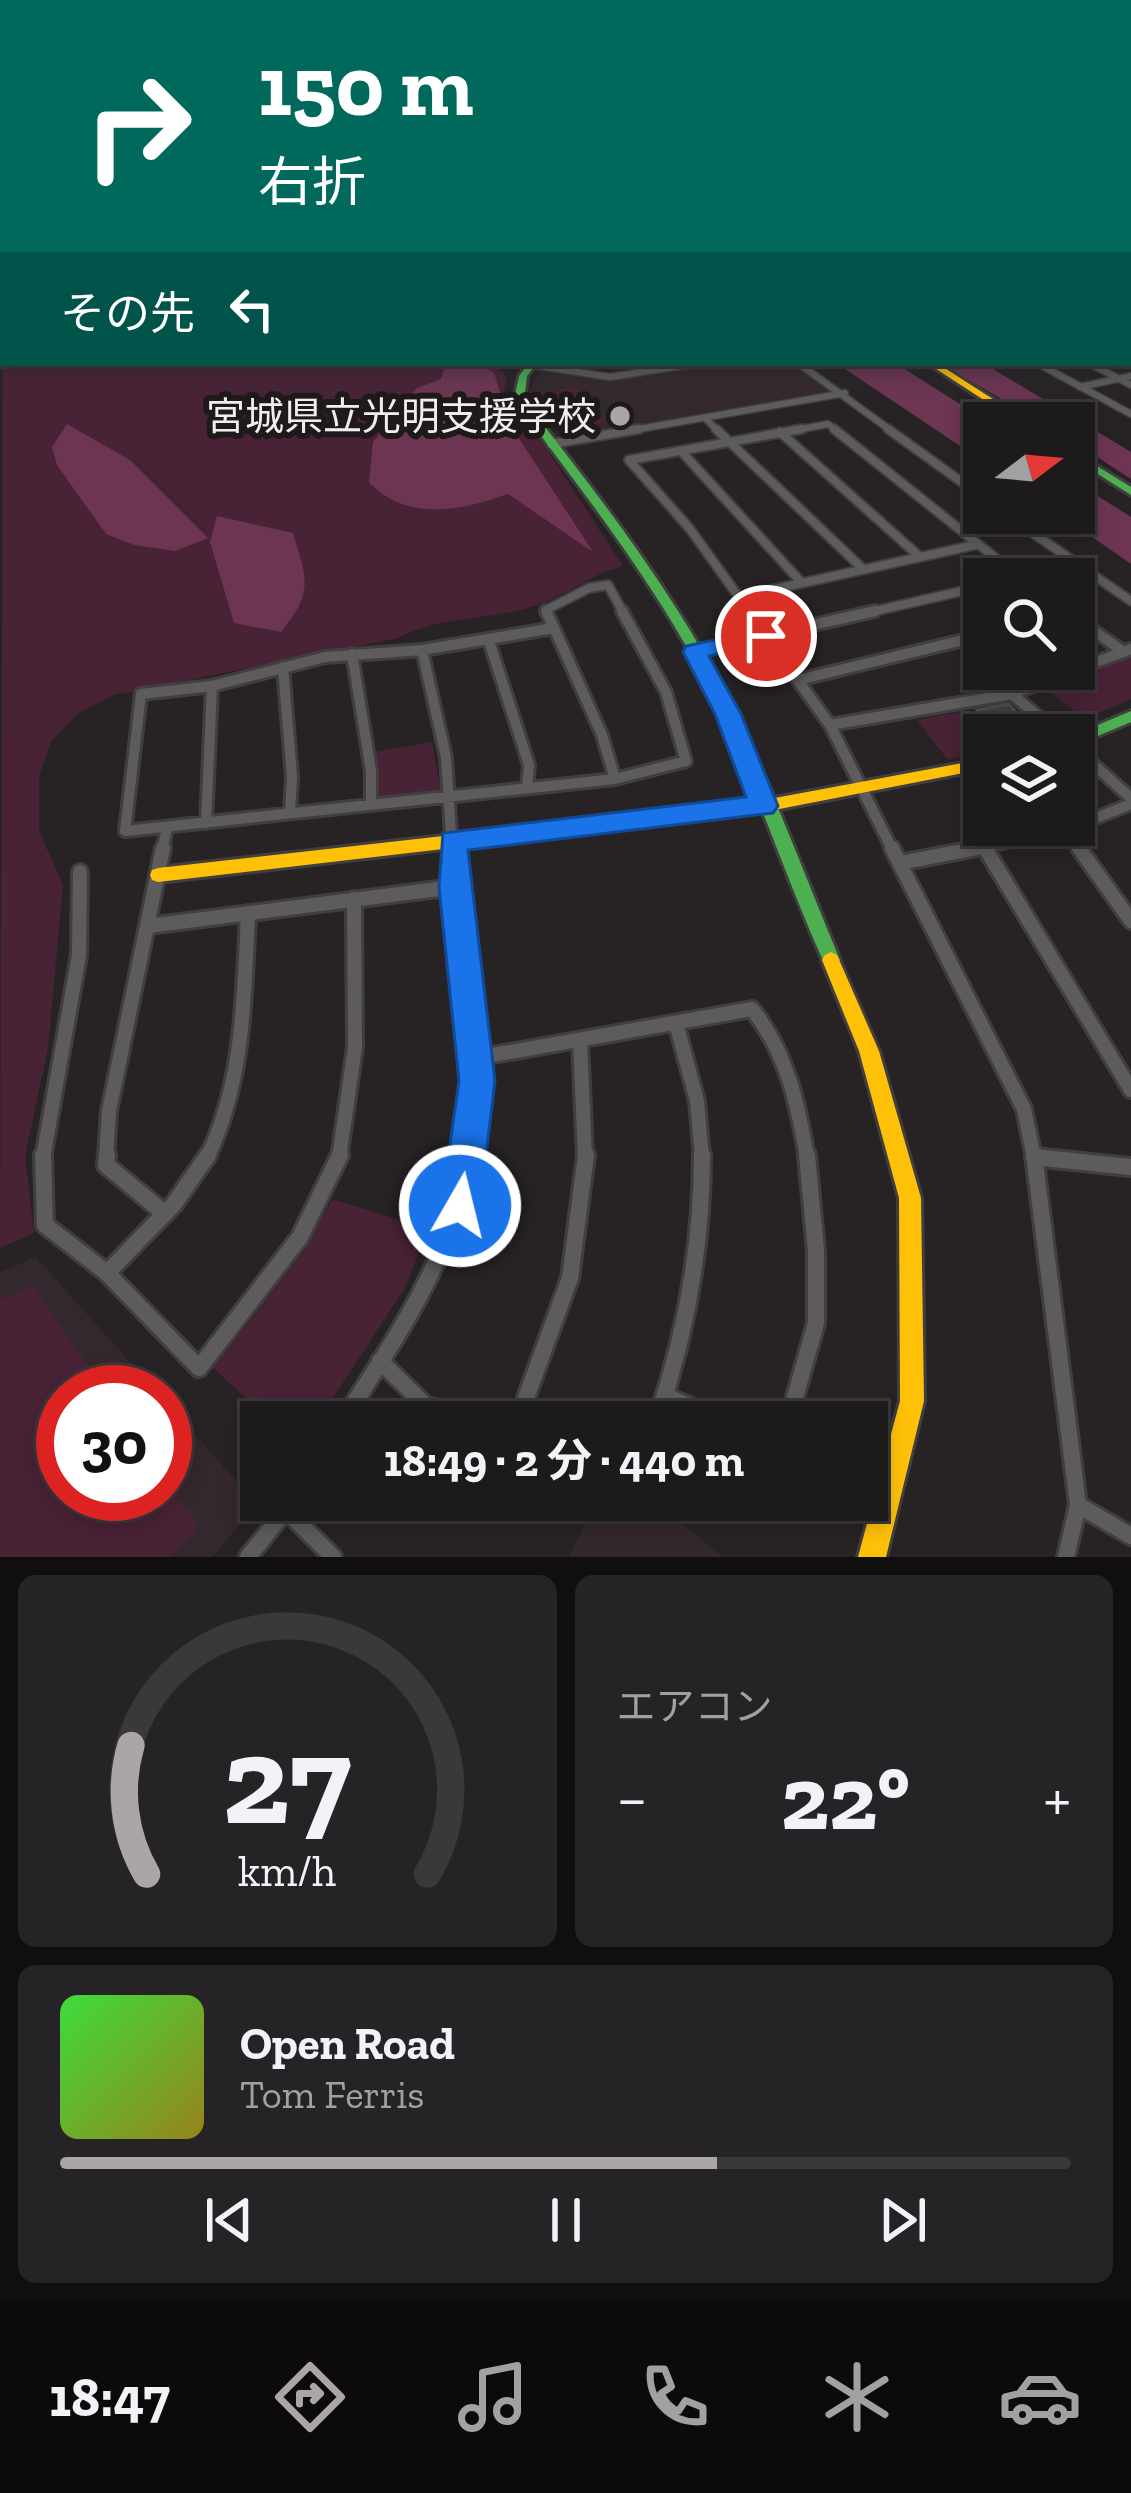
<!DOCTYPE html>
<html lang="ja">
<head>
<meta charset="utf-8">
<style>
	:root { --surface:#1d1a1c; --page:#252325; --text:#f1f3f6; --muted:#a0a1a3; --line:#3b383b; --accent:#aaa6a8 }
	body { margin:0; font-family:"Zilla Slab","Noto Sans JP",serif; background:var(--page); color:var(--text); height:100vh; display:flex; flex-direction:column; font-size:45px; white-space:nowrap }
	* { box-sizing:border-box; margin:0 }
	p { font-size:39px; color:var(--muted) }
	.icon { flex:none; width:66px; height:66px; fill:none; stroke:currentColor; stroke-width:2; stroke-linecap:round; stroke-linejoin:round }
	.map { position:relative; height:1557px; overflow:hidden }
	.details { display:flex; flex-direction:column; gap:18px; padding:18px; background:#100e0f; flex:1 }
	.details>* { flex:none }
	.top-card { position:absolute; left:0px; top:0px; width:1131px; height:366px; box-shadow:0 6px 18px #0003,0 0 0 3px var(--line); background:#00695c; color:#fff; overflow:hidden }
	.needle { width:78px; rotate:74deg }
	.controls { position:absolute; left:963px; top:402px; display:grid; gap:24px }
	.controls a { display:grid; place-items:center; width:132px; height:132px; border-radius:0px; background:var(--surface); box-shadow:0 6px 18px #0003,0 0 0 3px var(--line); font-size:60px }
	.speed { position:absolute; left:36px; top:1365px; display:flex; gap:24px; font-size:60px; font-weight:700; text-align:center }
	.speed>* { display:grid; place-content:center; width:156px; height:156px; border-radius:50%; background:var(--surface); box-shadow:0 6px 18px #0003,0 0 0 3px var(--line); line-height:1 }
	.speed .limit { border:18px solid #d22; background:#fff; color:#111 }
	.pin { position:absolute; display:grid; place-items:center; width:102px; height:102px; color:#fff; margin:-51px; border:6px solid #fff; border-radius:50%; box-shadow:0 3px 12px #0007 }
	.me { position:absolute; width:132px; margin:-66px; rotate:8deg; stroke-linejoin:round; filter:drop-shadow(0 0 9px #0008) }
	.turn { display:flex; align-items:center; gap:42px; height:252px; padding:0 60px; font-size:54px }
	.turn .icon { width:156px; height:156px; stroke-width:2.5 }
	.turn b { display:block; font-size:84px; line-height:102px }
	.then { display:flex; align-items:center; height:114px; padding:0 60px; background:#0003; gap:24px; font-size:45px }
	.big { font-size:90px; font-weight:700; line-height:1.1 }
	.details .card { flex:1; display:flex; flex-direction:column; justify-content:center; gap:18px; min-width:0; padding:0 42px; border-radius:18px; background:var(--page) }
	.details .dial { align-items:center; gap:0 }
	.dial svg { height:312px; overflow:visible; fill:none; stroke:var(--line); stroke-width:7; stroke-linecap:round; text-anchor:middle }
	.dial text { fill:var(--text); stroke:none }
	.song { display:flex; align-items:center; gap:36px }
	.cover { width:144px; height:144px; border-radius:18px; background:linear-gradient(135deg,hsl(120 70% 55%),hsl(50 70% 35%)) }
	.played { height:12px; border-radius:6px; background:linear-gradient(90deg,var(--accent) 65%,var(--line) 65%) }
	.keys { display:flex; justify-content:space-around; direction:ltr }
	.heat { display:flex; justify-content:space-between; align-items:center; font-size:66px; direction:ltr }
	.details .tiles { flex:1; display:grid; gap:18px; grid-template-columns:1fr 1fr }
	.card:last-child { grid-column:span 2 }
	.trip { position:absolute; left:240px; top:1401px; width:648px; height:120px; border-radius:0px; background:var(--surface); box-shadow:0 6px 18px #0003,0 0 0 3px var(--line); font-weight:700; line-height:120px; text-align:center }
	.dock { display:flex; height:192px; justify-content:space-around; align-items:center; background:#0c0a0b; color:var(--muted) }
	.dock .icon { width:84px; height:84px }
	.dock .selected { color:var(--accent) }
	.dock b { font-size:54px; color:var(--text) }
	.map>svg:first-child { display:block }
	.built { fill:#33282d }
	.green { fill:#482235 }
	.forest { fill:#6d3552 }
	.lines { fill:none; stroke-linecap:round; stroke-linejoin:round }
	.river { fill:#230314; fill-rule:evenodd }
	.building { fill:#413e3f; stroke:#4e4a4c; stroke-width:3 }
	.street-far4-casing { stroke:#413e3f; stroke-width:9 }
	.street-far3-casing { stroke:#413e3f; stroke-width:12 }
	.street-far2-casing { stroke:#413e3f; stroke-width:16 }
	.street-far1-casing { stroke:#413e3f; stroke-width:20 }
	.street-casing { stroke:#413e3f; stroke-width:22 }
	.fast-casing { stroke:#413e3f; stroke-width:6 }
	.slow-casing { stroke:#413e3f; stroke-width:6 }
	.jam-casing { stroke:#413e3f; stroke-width:6 }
	.street-far4 { stroke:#5e5b5c; stroke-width:6 }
	.street-far3 { stroke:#5e5b5c; stroke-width:8 }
	.street-far2 { stroke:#5e5b5c; stroke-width:10 }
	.street-far1 { stroke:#5e5b5c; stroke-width:14 }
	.street { stroke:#5e5b5c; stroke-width:16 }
	.fast { fill:#4caf50; fill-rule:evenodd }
	.slow { fill:#ffc107; fill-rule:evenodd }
	.jam { fill:#c62828; fill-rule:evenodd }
	.route { fill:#1a73e8; stroke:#114b97; stroke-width:3 }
	.poi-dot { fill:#aaa6a8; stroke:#1e191b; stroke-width:4.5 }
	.labels { text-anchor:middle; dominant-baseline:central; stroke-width:12; stroke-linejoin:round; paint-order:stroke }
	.far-poi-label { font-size:39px; fill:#f1edee; stroke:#1e191b; text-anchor:end }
</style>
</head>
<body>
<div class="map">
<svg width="1131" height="1557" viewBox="0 0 1131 1557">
	<rect width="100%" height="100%" fill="#272325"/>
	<path class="built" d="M720,363H791L837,391L562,438L528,393L540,370L609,380Z
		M36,1257L157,1392H63V1494H165V1401L248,1494L245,1519L212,1557H0V1272Z
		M596,1500H654L723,1557H569Z"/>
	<path class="green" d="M3,322V363H492L507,376L504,393L512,411L523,413L623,566C592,574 567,595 537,605C489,622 448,613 398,638L114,695L77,714L51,742L39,776V831L63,885L48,1048L25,1156L34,1233L0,1248Z
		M576,387L608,422L568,430L540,393Z
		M1131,656V699L1085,719L1046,689Z
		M959,712L984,749L948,760L917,720Z
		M432,742L441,790L437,794L379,798L374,752Z
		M332,1199L428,1229L405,1288L317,1422H272L213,1368L304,1251Z
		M33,1285L106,1392H63V1494H165V1478L199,1526L171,1557H0V1300Z"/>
	<path class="forest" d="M446,363H479L494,373L511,426L593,552L508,494C461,511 406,522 369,482L373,442L417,388L441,379Z
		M805,363H895L990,423H984V462L839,365L815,368Z
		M939,363H983L1131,452V479L1074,442V423H1043Z
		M67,424L130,460L208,538L175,551L134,545L106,534L57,465L52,447Z
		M1074,481L1131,517V564L1058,513H1074Z
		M217,516L293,533C307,580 314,592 281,632L234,623L210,542Z"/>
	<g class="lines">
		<path class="river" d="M1128,183H1131V189H1128Z"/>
	</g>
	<path class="building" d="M1009,704L1020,717L1034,735H998L977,710Z"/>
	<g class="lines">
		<defs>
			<path id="street-far4" d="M798,363L893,432
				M1037,363L1131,414
				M1089,363L1131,385
				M532,365L610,377L700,363
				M1080,387L1131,376
				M705,418L719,432
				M622,432L845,393
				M786,432L828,424L838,432"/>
			<path id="street-far3" d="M716,429L863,569
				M834,429L1022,579
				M888,429L984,498
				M780,432L920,557
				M551,444L639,429
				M681,451L801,582
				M629,460L690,529L751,614
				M629,460L802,429
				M1004,513L1131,601
				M1019,578L1075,566
				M739,597L975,545
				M548,614L546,610L589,588L608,585L624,614
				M862,614L984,586"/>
			<path id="street-far2" d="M546,611L554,628
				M748,611L830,725L893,851
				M1074,617L1124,652
				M554,628L602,735L615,779
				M554,628L422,650L325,657L212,686L141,694L125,831L615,779
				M489,641L529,765L527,788
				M422,650L446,757L452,851
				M695,652L875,611
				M352,654L371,771V804
				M283,667L292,777L290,813
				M798,680L984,635
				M1012,694L1060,735
				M830,725L1012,694L1131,649
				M1074,747L1131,798
				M615,779L686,761L666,692L622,611
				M206,823L212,686
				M1066,830L1081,851
				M162,851L167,828
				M962,851L1066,830L1131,804"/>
			<path id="street-far1" d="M452,848L477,1081L467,1158
				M892,848L1024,1109L1034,1158
				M985,848L1131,1090
				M1079,848L1131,921
				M900,863L977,848
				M148,926L454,887
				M676,1023L697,1101L702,1158
				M580,1040L585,1158
				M476,1058L752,1009C787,1053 798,1104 807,1158
				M1034,1157L1048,1158
				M43,1158L79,955L80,872
				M106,1158L109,1111L163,848
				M207,1158C244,1081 244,998 248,913
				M339,1158L355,1047L354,899"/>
			<path id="street" d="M43,1155L45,1225L107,1273L199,1368L300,1237L340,1155
				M107,1155L106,1165L164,1213
				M1034,1155L1078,1505L1066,1557
				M1034,1157L1131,1167
				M107,1273L174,1204L208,1155
				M380,1361L427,1407L531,1422
				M666,1396L725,1422
				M519,1417L570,1278L586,1155
				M342,1422C396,1337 454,1257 467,1155
				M656,1422C686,1335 702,1247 702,1155
				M788,1422L816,1323V1251L807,1155
				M1078,1505L1131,1536
				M287,1511L333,1557
				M248,1557L294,1500"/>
			<path id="fast" d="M1128,231H1131V235H1128Z
				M0,253H3V257H0Z
				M0,317H3V321H0Z
				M529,363H537L527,376L524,400C592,487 661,575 714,672C764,764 800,864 840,960L837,965L831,968L825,965C781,868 750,766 700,671C648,574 580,488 514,400L519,376Z
				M1074,452L1131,487V495L1074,459Z
				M1131,711V722L1074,746V735Z"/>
			<path id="slow" d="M927,363H937L1030,423H1019Z
				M984,759V769L764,812L158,882L152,880L150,875L152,870L158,868L764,800Z
				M831,952L837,955L879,1051L921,1198L924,1401L886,1557H858L900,1401L899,1198L859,1051L822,960L825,955Z"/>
			<path id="jam" d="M0,183H3V187H0Z
				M0,238H3V242H0Z
				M1128,296L1131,297V302L1128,301Z"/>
		</defs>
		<use href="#street-far4" class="street-far4-casing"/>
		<use href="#street-far3" class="street-far3-casing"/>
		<use href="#street-far2" class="street-far2-casing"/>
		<use href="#street-far1" class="street-far1-casing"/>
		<use href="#street" class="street-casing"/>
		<use href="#fast" class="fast-casing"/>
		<use href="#slow" class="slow-casing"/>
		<use href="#jam" class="jam-casing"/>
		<use href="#street-far4" class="street-far4"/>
		<use href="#street-far3" class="street-far3"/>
		<use href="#street-far2" class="street-far2"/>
		<use href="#street-far1" class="street-far1"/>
		<use href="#street" class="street"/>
		<use href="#fast" class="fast"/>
		<use href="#slow" class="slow"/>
		<use href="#jam" class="jam"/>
	</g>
	<linearGradient id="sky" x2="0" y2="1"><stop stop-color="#151314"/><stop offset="0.46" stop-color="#414551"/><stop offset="1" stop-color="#414551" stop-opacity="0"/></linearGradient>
	<rect width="1131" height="400" fill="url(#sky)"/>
	<path class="route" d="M766,629L778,636L774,641L709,656L741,714L778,806L773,813L468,850L495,1081L480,1206L474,1220L460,1226L447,1220L441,1206L459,1081L439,887L443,833L746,797L715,714L683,652L686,646Z"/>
	<circle class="poi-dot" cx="620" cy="416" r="12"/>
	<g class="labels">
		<g class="far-poi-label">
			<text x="596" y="416">宮城県立光明支援学校</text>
		</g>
	</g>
</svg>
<div class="controls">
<a><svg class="needle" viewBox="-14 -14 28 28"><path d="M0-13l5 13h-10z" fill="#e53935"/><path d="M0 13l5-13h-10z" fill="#a0a1a3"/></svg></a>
<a><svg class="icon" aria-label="search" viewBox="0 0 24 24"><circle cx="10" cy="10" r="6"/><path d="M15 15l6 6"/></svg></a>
<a><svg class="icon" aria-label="layers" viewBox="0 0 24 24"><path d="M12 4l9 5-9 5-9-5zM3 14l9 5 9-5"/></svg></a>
</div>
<div class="speed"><div class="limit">30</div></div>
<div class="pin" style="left:766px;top:636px;background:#d93025"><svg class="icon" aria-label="arrive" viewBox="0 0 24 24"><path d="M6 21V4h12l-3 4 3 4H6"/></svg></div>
<svg class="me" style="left:460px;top:1206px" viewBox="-20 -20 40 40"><circle r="17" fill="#1a73e8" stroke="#fff" stroke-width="3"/><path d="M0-11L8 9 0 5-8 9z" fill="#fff"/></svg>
<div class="trip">18:49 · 2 分 · 440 m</div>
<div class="top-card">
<div class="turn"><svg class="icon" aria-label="right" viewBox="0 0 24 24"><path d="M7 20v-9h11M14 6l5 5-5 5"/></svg><div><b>150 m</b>右折</div></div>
<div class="then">その先<svg class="icon" aria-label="left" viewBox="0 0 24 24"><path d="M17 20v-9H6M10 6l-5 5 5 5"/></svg></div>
</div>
</div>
<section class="details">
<div class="tiles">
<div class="card dial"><svg viewBox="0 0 100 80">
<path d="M14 69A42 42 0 1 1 86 69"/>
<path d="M14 69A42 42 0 0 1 10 36" stroke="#aaa6a8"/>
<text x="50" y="56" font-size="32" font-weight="700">27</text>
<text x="50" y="72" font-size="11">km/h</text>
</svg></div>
<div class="card"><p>エアコン</p>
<div class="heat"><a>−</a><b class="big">22°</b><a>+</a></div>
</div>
<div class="card">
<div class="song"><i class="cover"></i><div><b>Open Road</b><p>Tom Ferris</p></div></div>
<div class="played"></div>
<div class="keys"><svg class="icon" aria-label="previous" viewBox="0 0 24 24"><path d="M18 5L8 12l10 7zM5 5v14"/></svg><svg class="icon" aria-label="pause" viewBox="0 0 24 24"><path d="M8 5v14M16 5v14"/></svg><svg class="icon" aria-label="next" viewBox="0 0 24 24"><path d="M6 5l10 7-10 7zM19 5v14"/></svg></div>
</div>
</div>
</section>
<nav class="dock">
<b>18:47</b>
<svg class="icon selected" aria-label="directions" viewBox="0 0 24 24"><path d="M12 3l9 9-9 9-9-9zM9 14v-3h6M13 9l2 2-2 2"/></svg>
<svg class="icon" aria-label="music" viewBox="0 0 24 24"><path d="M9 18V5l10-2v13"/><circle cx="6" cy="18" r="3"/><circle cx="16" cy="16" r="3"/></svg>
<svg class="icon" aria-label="phone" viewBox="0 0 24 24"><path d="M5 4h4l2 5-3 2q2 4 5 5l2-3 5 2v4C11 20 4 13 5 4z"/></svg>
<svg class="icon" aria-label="climate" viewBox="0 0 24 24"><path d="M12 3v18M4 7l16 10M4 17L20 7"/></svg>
<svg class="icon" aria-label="car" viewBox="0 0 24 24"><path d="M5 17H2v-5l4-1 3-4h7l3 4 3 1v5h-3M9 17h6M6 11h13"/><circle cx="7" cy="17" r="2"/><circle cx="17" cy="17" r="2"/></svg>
</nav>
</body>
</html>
